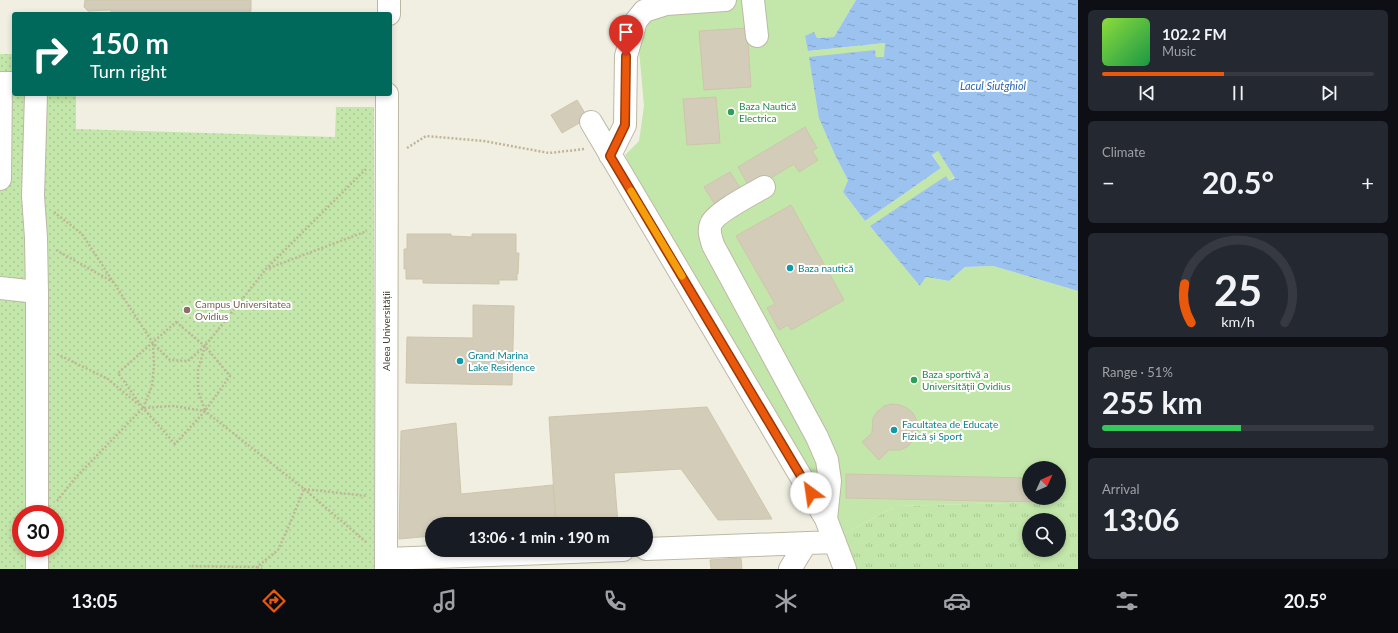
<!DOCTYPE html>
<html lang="en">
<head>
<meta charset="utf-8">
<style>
	:root { --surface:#171b24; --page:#242831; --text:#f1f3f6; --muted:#9ea1a6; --line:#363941; --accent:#ea580c }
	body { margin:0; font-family:Lato,sans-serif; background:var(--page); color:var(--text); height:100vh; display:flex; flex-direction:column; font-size:15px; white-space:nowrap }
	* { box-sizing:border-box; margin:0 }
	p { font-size:13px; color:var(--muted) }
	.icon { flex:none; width:22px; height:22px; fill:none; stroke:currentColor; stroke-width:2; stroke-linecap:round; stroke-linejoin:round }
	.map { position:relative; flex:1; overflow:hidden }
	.drawer { display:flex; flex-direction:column; gap:10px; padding:10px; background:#0d0f14; width:320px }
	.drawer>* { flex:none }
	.banner { position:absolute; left:12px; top:12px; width:380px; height:84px; border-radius:4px; box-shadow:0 2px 6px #0003; background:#00695c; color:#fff; overflow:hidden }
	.needle { width:26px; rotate:45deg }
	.tools { position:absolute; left:1022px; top:461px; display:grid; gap:8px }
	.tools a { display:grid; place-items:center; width:44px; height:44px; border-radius:50%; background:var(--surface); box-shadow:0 2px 6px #0003; font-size:20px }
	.speed { position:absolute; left:12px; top:505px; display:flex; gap:8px; font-size:20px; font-weight:700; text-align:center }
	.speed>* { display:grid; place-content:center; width:52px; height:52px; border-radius:50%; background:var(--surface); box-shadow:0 2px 6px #0003; line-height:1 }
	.speed .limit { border:6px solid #d22; background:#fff; color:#111 }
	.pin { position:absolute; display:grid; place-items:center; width:34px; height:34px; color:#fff; margin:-41px -17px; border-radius:50% 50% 50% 0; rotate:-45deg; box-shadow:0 0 4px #0007 }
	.pin .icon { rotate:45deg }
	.me { position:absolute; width:44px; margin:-22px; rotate:329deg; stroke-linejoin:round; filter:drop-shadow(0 0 3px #0008) }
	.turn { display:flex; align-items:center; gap:14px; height:84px; padding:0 12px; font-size:18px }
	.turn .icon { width:52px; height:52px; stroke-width:2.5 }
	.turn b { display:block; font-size:28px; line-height:34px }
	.big { font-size:30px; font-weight:700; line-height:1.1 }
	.drawer .tile { flex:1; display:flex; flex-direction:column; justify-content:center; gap:6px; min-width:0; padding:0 14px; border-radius:6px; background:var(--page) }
	.drawer .dial { align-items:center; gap:0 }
	.dial svg { height:104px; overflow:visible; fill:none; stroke:var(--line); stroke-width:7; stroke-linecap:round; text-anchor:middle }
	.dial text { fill:var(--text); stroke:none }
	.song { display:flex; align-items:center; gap:12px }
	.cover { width:48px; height:48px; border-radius:6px; background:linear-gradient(135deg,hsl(90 70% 55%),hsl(140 70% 35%)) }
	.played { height:4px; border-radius:2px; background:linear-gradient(90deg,var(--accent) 45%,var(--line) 45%) }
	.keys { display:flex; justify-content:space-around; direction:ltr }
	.heat { display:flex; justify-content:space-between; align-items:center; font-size:22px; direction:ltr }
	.charge { height:6px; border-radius:3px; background:linear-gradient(90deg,#34c759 51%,var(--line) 0) }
	.trip { position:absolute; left:425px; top:517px; width:228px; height:40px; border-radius:20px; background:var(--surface); box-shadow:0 2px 6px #0003; font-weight:700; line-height:40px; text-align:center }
	.tab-bar { display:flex; height:64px; justify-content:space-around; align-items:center; background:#090b0e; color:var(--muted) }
	.tab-bar .icon { width:28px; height:28px }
	.tab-bar .current { color:var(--accent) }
	.tab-bar b { font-size:18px; color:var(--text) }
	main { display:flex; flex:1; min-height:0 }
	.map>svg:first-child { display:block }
	.grass { fill:url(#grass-tufts); fill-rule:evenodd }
	.park { fill:url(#park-dots); fill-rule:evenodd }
	.pitch { fill:#c3e7aa; fill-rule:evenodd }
	.water { fill:url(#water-ripples) }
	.building { fill:#d3ccb8; stroke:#cec5ab }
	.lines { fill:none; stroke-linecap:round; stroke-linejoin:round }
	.minor-casing { stroke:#bdb8a5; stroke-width:24 }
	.path { stroke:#bfb696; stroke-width:2.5; stroke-dasharray:2 2; stroke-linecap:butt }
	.minor { stroke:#fff; stroke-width:22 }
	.route-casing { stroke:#983908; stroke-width:10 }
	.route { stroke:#ea580c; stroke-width:7 }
	.slow { stroke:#f59e0b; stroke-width:7 }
	.leisure-dot { fill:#2e9e5b; stroke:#fff; stroke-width:1.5 }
	.culture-dot { fill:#0f9aa8; stroke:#fff; stroke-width:1.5 }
	.education-dot { fill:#8d6e63; stroke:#fff; stroke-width:1.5 }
	.labels { text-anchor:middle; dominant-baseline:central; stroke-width:4; stroke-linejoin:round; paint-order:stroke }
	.leisure-label { font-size:10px; fill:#27864d; stroke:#fff; text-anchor:start }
	.culture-label { font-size:10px; fill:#0d838f; stroke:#fff; text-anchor:start }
	.education-label { font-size:10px; fill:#785e54; stroke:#fff; text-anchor:start }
	.street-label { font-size:10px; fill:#433f33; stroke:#fff }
	.water-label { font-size:11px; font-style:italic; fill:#2c66af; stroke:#fff }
</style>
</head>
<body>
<main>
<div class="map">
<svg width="1078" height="569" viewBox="0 0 1078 569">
	<defs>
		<pattern id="grass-tufts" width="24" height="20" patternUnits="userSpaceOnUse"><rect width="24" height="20" fill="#c3e7aa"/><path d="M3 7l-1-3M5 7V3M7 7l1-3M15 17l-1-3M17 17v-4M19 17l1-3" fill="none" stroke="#a9c793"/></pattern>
		<pattern id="park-dots" width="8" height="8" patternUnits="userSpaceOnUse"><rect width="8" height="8" fill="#c3e7aa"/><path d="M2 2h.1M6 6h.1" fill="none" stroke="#a9c793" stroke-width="1.8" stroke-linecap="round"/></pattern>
		<pattern id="water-ripples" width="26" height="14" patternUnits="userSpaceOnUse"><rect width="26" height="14" fill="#9cc3f0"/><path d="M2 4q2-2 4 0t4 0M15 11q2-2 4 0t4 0" fill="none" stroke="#81a0c3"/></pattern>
	</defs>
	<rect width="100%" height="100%" fill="#f1efe2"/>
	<path class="grass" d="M1078,501V569H855L840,536L896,506ZM1029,520H1059V550H1029Z"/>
	<path class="park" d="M0,54H14V94H76V129L335,137L336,107H374V569H0ZM21,514H55V548H21Z"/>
	<path class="pitch" d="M650,0H856L834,37L817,38L805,36L809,51L885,43V57H876L875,50L836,157L848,180L843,192L865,221L941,168L932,154L938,151L955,177L949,181L945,176L920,286L926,277L948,281L965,267L993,266L1078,291V501L896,506L840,536L656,216L625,155L639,141L644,106L639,50L650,18ZM1029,468H1059V498H1029Z"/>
	<path class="water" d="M856,0H1078V291L993,266L965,267L949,281L926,277L920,286L870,226L946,176L949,181L955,178L938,151L932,155L941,168L865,221L843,192L848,180L836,157L819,118L809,57L875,50L876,57H884L885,43L808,51L805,36L814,32L817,38L834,37Z"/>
	<path class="building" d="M85,0H251V11L247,14H111V10L88,11L84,7Z
		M747,28L751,87L704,90L699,31Z
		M716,97L720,143L687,145L683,99Z
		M577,100L588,118L562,133L551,115Z
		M805,127L817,148L812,151L818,160L799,172L794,164L751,190L738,167Z
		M730,172L745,195L719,211L704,187Z
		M791,205L844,300L791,330L788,325L779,330L767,308L775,304L736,236Z
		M407,234H451V236L472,237V234H516V253H519L518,274H517V280H499V284L423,283V279H406V269H404V249H407Z
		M473,305L514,306L512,385L406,383L407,337L473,338Z
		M892,404L900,405L907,408L913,413L917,421L918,428L916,436L912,442L907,447L900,450H889L879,460L862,442L872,433L873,418L878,411L884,406Z
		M707,407L772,519L718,520L681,469L614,473L618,524H556L549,417Z
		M456,423L461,494L553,485L556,524H432V536L399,539L401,431Z
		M846,474L1029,478V498H1033V502L846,498Z
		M741,558L742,569H711L710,560Z"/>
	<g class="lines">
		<defs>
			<path id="minor" d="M753,0L757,36
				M389,14V0
				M36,94L33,196L36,238L37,292V514
				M591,122L826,519L845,569
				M610,155L625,125L626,56L636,21L644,11L666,4L725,0
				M0,179L1,83H14
				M764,187C752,194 715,213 711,224C708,231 711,238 713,245L817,437L827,460L830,481L826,519
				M0,288L37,292
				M37,548V569
				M646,549L835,542
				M386,559L623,550
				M386,569L387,94
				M790,569L806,543"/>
		</defs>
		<use href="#minor" class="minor-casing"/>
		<path class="path" d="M407,148L426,136L484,141L549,153L585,149
			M54,212L82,234L153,343L170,360L188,361L205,346L266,269L367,168
			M56,250L113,282
			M269,268L367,231
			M176,322L205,346L230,376L205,411L175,444L143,408L118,373Z
			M205,346L198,370V390L205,411
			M57,354L108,379L139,405
			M143,408L152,386L154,365L153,343
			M304,489L366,542
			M304,489L367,496
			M57,501L76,477L143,408L173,406L205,411L304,489L291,521L278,550L257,567L189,566
			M257,567L262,569"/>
		<use href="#minor" class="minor"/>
	</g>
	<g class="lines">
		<defs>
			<path id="route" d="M626,56L625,125L610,156L811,493"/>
		</defs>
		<use href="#route" class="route-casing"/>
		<use href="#route" class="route"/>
		<path class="slow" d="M631,191L682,276"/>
	</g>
	<g class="leisure-dot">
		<circle cx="731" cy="112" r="4"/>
		<circle cx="914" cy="380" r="4"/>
	</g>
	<g class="culture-dot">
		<circle cx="790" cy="268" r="4"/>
		<circle cx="460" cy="361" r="4"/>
		<circle cx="894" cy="430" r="4"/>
	</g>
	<circle class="education-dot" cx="187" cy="310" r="4"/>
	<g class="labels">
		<g class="leisure-label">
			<text x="739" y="106">Baza Nautică<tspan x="739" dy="12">Electrica</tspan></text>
			<text x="922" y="374">Baza sportivă a<tspan x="922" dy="12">Universității Ovidius</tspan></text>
		</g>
		<g class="culture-label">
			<text x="798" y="268">Baza nautică</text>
			<text x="468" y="355">Grand Marina<tspan x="468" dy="12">Lake Residence</tspan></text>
			<text x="902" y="424">Facultatea de Educațe<tspan x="902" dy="12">Fizică și Sport</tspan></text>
		</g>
		<g class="education-label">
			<text x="195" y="304">Campus Universitatea<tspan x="195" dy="12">Ovidius</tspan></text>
		</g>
		<g class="street-label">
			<text transform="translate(386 331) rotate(-90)">Aleea Universității</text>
		</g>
		<g class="water-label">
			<text x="993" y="85">Lacul Siutghiol</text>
		</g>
	</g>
</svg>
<div class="tools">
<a><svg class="needle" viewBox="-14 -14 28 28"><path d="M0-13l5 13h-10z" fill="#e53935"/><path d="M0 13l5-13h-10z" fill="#9ea1a6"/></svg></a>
<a><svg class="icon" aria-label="search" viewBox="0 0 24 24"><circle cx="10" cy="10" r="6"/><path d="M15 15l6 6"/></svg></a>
</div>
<div class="speed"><div class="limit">30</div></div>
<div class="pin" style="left:626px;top:56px;background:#d93025"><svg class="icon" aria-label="arrive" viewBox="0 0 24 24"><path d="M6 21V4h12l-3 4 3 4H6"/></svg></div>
<svg class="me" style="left:811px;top:493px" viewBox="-20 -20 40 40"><circle r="19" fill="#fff"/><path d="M0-13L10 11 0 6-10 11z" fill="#ea580c"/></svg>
<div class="trip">13:06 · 1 min · 190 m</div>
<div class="banner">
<div class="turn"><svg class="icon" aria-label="right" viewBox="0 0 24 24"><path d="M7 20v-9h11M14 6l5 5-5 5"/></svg><div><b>150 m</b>Turn right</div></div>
</div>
</div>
<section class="drawer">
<div class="tile">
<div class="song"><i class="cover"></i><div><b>102.2 FM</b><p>Music</p></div></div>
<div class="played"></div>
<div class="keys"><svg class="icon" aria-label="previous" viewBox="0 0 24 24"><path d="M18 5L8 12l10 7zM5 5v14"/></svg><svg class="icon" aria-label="pause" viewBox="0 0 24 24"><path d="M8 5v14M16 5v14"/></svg><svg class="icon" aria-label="next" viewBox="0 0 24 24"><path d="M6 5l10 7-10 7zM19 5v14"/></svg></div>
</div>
<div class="tile"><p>Climate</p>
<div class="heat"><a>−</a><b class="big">20.5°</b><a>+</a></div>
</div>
<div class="tile dial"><svg viewBox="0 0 100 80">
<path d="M14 69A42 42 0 1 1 86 69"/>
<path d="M14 69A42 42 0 0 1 9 39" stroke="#ea580c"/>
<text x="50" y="56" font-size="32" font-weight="700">25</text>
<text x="50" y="72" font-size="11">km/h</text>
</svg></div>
<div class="tile"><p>Range · 51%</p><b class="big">255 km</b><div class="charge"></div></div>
<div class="tile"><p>Arrival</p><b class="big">13:06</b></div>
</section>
</main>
<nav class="tab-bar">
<b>13:05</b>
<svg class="icon current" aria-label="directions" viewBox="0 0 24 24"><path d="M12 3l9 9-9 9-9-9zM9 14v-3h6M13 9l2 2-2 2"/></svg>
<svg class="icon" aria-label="music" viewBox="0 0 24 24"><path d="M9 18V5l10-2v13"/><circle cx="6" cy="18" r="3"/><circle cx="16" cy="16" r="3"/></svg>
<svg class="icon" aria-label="phone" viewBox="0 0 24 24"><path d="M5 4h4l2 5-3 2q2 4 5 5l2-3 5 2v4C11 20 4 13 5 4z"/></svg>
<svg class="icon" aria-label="climate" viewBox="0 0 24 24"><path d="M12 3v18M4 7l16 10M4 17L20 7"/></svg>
<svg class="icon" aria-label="car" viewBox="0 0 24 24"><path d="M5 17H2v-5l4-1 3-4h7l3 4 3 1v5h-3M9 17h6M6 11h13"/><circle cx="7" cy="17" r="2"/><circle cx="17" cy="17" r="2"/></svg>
<svg class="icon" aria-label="filters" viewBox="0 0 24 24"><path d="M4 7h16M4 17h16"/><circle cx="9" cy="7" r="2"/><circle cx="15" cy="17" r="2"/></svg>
<b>20.5°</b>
</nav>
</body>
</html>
